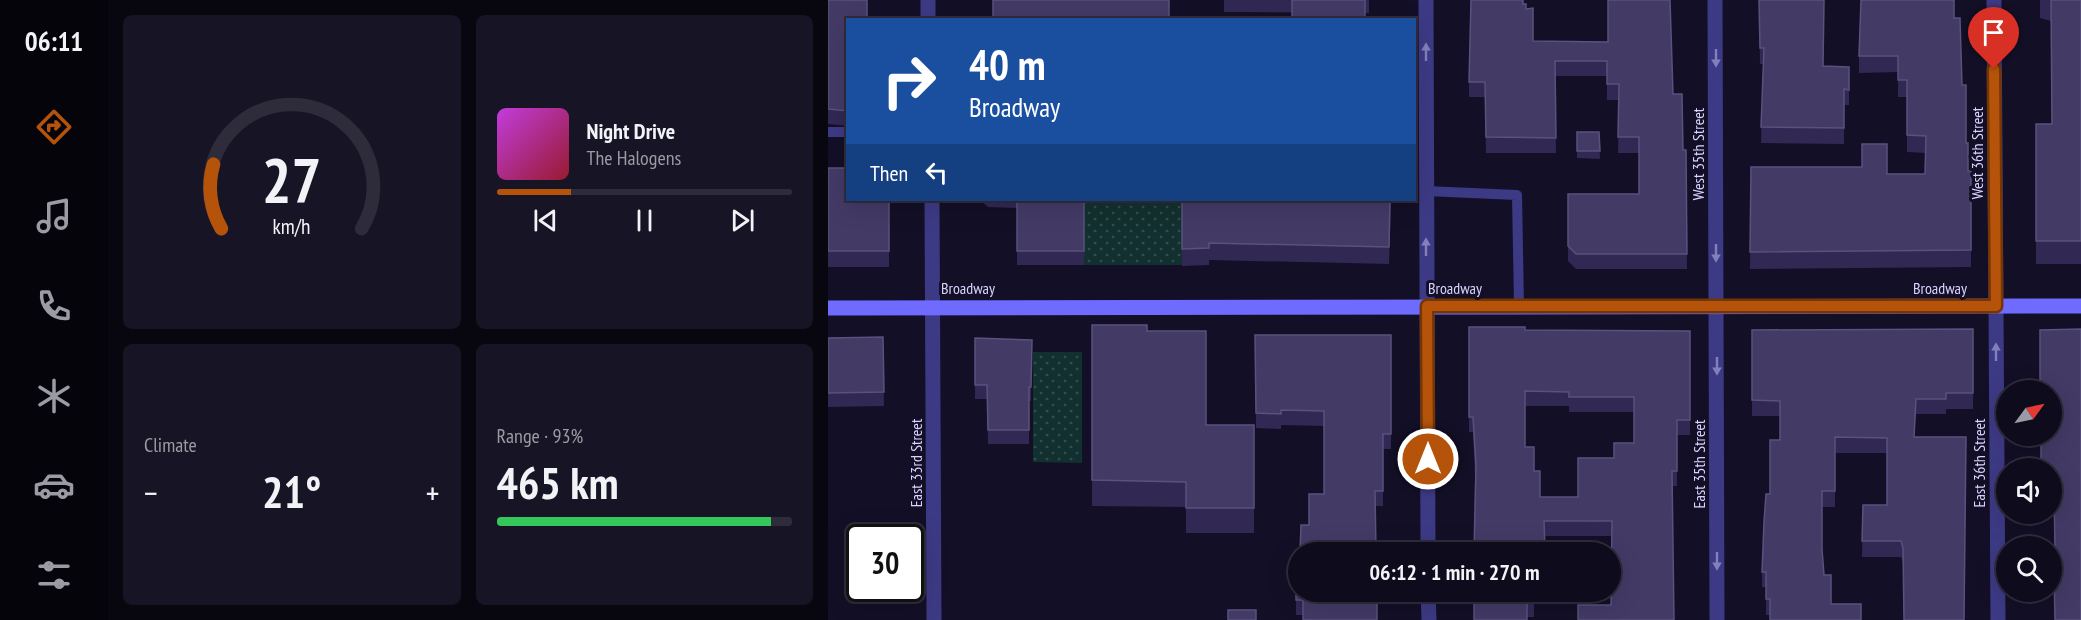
<!DOCTYPE html>
<html lang="en">
<head>
<meta charset="utf-8">
<style>
	:root { --surface:#0e0b1c; --page:#171425; --text:#f1f3f6; --muted:#9b9ba3; --line:#2e2b3b; --accent:#b45309 }
	body { margin:0; font-family:"PT Sans Narrow",sans-serif; background:var(--page); color:var(--text); height:100vh; display:flex; flex-direction:column; font-size:22px; white-space:nowrap }
	* { box-sizing:border-box; margin:0 }
	p { font-size:20px; color:var(--muted) }
	.icon { flex:none; width:33px; height:33px; fill:none; stroke:currentColor; stroke-width:2; stroke-linecap:round; stroke-linejoin:round }
	.map { position:relative; flex:1; overflow:hidden }
	.drawer { display:flex; flex-direction:column; gap:15px; padding:15px; background:#08060f; width:720px }
	.drawer>* { flex:none }
	.hud { position:absolute; left:18px; top:18px; width:570px; height:183px; border-radius:0px; box-shadow:0 6px 24px #0002,0 0 0 2px var(--line); background:#1a4fa0; color:#fff; overflow:hidden }
	.needle { width:39px; rotate:57deg }
	.buttons { position:absolute; left:1168px; top:380px; display:grid; gap:12px }
	.buttons a { display:grid; place-items:center; width:66px; height:66px; border-radius:50%; background:var(--surface); box-shadow:0 6px 24px #0002,0 0 0 2px var(--line); font-size:30px }
	.speed { position:absolute; left:18px; top:524px; display:flex; gap:12px; font-size:30px; font-weight:700; text-align:center }
	.speed>* { display:grid; place-content:center; width:78px; height:78px; border-radius:50%; background:var(--surface); box-shadow:0 6px 24px #0002,0 0 0 2px var(--line); line-height:1 }
	.speed .limit { border:3px solid #111; border-radius:9px; background:#fff; color:#111 }
	.pin { position:absolute; display:grid; place-items:center; width:51px; height:51px; color:#fff; margin:-62px -26px; border-radius:50% 50% 50% 0; rotate:-45deg; box-shadow:0 0 6px #0007 }
	.pin .icon { rotate:45deg }
	.me { position:absolute; width:66px; margin:-33px; rotate:0deg; stroke-linejoin:round; filter:drop-shadow(0 0 4px #0008) }
	.turn { display:flex; align-items:center; gap:21px; height:126px; padding:0 24px; font-size:27px }
	.turn .icon { width:78px; height:78px; stroke-width:2.5 }
	.turn b { display:block; font-size:42px; line-height:51px }
	.then { display:flex; align-items:center; height:57px; padding:0 24px; background:#0003; gap:12px; font-size:22px }
	.big { font-size:45px; font-weight:700; line-height:1.1 }
	.drawer .card { flex:1; display:flex; flex-direction:column; justify-content:center; gap:9px; min-width:0; padding:0 21px; border-radius:9px; background:var(--page) }
	.drawer .dial { align-items:center; gap:0 }
	.dial svg { height:156px; overflow:visible; fill:none; stroke:var(--line); stroke-width:7; stroke-linecap:round; text-anchor:middle }
	.dial text { fill:var(--text); stroke:none }
	.song { display:flex; align-items:center; gap:18px }
	.cover { width:72px; height:72px; border-radius:9px; background:linear-gradient(135deg,hsl(290 70% 55%),hsl(350 70% 35%)) }
	.played { height:6px; border-radius:3px; background:linear-gradient(90deg,var(--accent) 25%,var(--line) 25%) }
	.keys { display:flex; justify-content:space-around; direction:ltr }
	.heat { display:flex; justify-content:space-between; align-items:center; font-size:33px; direction:ltr }
	.charge { height:9px; border-radius:4px; background:linear-gradient(90deg,#34c759 93%,var(--line) 0) }
	.drawer .tiles { flex:1; display:grid; gap:15px; grid-template-columns:repeat(2,1fr) }
	.trip { position:absolute; left:460px; top:542px; width:333px; height:60px; border-radius:30px; background:var(--surface); box-shadow:0 6px 24px #0002,0 0 0 2px var(--line); font-weight:700; line-height:60px; text-align:center }
	main { display:flex; flex:1; min-height:0 }
	.tabs { display:flex; flex-direction:column; width:108px; justify-content:space-around; align-items:center; background:#06040b; color:var(--muted) }
	.tabs .icon { width:42px; height:42px }
	.tabs .selected { color:var(--accent) }
	.tabs b { font-size:27px; color:var(--text) }
	.map>svg:first-child { display:block }
	.grass { fill:url(#grass-dots) }
	.lines { fill:none; stroke-linecap:round; stroke-linejoin:round }
	.lane { stroke:#3d3a85; stroke-width:10 }
	.street { stroke:#3d3a85; stroke-width:15 }
	.secondary { stroke:#6f6bff; stroke-width:15 }
	.wall { fill:#312854; fill-rule:evenodd }
	.building { fill:#433a66; stroke:#5a527e; stroke-width:1.5; fill-rule:evenodd }
	.oneway { fill:#837fbc }
	.route-casing { stroke:#753606; stroke-width:15 }
	.route { stroke:#b45309; stroke-width:10 }
	.labels { text-anchor:middle; dominant-baseline:central; stroke-width:6; stroke-linejoin:round; paint-order:stroke }
	.street-label { font-size:16px; fill:#d9d4ff; stroke:#130f26 }
</style>
</head>
<body>
<main>
<nav class="tabs">
<b>06:11</b>
<svg class="icon selected" aria-label="directions" viewBox="0 0 24 24"><path d="M12 3l9 9-9 9-9-9zM9 14v-3h6M13 9l2 2-2 2"/></svg>
<svg class="icon" aria-label="music" viewBox="0 0 24 24"><path d="M9 18V5l10-2v13"/><circle cx="6" cy="18" r="3"/><circle cx="16" cy="16" r="3"/></svg>
<svg class="icon" aria-label="phone" viewBox="0 0 24 24"><path d="M5 4h4l2 5-3 2q2 4 5 5l2-3 5 2v4C11 20 4 13 5 4z"/></svg>
<svg class="icon" aria-label="climate" viewBox="0 0 24 24"><path d="M12 3v18M4 7l16 10M4 17L20 7"/></svg>
<svg class="icon" aria-label="car" viewBox="0 0 24 24"><path d="M5 17H2v-5l4-1 3-4h7l3 4 3 1v5h-3M9 17h6M6 11h13"/><circle cx="7" cy="17" r="2"/><circle cx="17" cy="17" r="2"/></svg>
<svg class="icon" aria-label="filters" viewBox="0 0 24 24"><path d="M4 7h16M4 17h16"/><circle cx="9" cy="7" r="2"/><circle cx="15" cy="17" r="2"/></svg>
</nav>
<section class="drawer">
<div class="tiles">
<div class="card dial"><svg viewBox="0 0 100 80">
<path d="M14 69A42 42 0 1 1 86 69"/>
<path d="M14 69A42 42 0 0 1 10 36" stroke="#b45309"/>
<text x="50" y="56" font-size="32" font-weight="700">27</text>
<text x="50" y="72" font-size="11">km/h</text>
</svg></div>
<div class="card">
<div class="song"><i class="cover"></i><div><b>Night Drive</b><p>The Halogens</p></div></div>
<div class="played"></div>
<div class="keys"><svg class="icon" aria-label="previous" viewBox="0 0 24 24"><path d="M18 5L8 12l10 7zM5 5v14"/></svg><svg class="icon" aria-label="pause" viewBox="0 0 24 24"><path d="M8 5v14M16 5v14"/></svg><svg class="icon" aria-label="next" viewBox="0 0 24 24"><path d="M6 5l10 7-10 7zM19 5v14"/></svg></div>
</div>
<div class="card"><p>Climate</p>
<div class="heat"><a>−</a><b class="big">21°</b><a>+</a></div>
</div>
<div class="card"><p>Range · 93%</p><b class="big">465 km</b><div class="charge"></div></div>
</div>
</section>
<div class="map">
<svg width="1253" height="620" viewBox="0 0 1253 620">
	<defs>
		<pattern id="grass-dots" width="8" height="8" patternUnits="userSpaceOnUse" patternTransform="scale(1.5)"><rect width="8" height="8" fill="#12302f"/><path d="M2 2h.1M6 6h.1" fill="none" stroke="#344d4e" stroke-width="1.8" stroke-linecap="round"/></pattern>
	</defs>
	<rect width="100%" height="100%" fill="#130f26"/>
	<path class="grass" d="M256,200H354V265H256Z
		M205,352H254V463L205,462Z"/>
	<g class="lines">
		<path class="lane" d="M0,132H20
			M598,191L689,195L691,306"/>
		<path class="street" d="M100,0V20
			M598,0L600,552
			M887,0L889,620
			M1166,0L1170,620
			M104,200L106,620
			M600,591L601,620"/>
		<path class="secondary" d="M0,308L1253,306"/>
	</g>
	<path class="wall" d="M0,0L20,20V126L0,124Z
		M396,0H541V13L396,12Z
		M931,0L995,66L1021,67V105H1016V144L933,143L935,64H932Z
		M1212,0H1253V264H1208V124H1224L1223,21L1212,18Z
		M695,4L698,9L705,41L780,42L842,26L845,94L855,150H858L859,269H748L740,261V194H811V153H790L791,100H779V76H727L728,153H658L657,97H641V82Z
		M1126,18L1134,85L1140,171H1143V267L922,269L923,167L1059,174H1097L1098,153L1079,152V97H1070V72L1031,73V56Z
		M749,132H771L772,159L749,158Z
		M0,168L61,200V267H0Z
		M152,200H256V265H189V208L160,207Z
		M354,200H563L561,264L381,260V265L354,266Z
		M264,325L319,331L378,425H426V533H358V507L264,506Z
		M641,327L697,330L862,331V435H849V486H844L783,605L784,536H717V552H646L647,477L645,432H641ZM697,406H741V412H806V443L786,458L750,497H712L706,471L697,447Z
		M1145,329V409H1118V414H1088L1075,563L1073,557H1034L1035,505H1059V453H1007V507H994L942,615H938V587H934V572L942,494L952,440V416H924V330Z
		M1253,329L1226,585H1224V550H1227L1226,502H1224V468H1213V435Z
		M427,335H563V449H555V506H547L481,525L496,494V426L453,425V429L428,428Z
		M55,337L56,406L0,407V338Z
		M147,338L204,340L203,401H201V444H160L159,399H147Z
		M468,572L549,591L475,615H468Z
		M646,591H706V617H699Z"/>
	<path class="building" d="M0,0H39V20H20V111L0,109Z
		M165,0H341V20H165Z
		M464,0H537V20H464Z
		M643,0H695V4H698V9L705,8V41L780,42V0H842L845,94H854L855,150H858L859,254H748L740,246V194H811V137H790L791,84H779V61H727L728,138L658,137L657,82H641Z
		M931,0H996L995,66L1021,67V90L1016,89V128L933,127L936,48H932Z
		M1033,0H1126V18H1132L1134,85H1138V143H1140V171H1143V250L922,252L923,167H1034V144H1059V174H1097L1098,136L1079,135V80H1070V56H1031Z
		M1223,0H1253V241H1208V124H1224Z
		M749,132H771L772,151H749Z
		M0,168H20V200H61V251H0Z
		M189,200H256V251H189Z
		M354,200H562L561,247L381,243V248L354,249Z
		M264,325H319V331H378V425H426V508H358V482L264,480Z
		M641,327H697V330L862,331V420H849V471H844L846,620H750V605H783L784,521H716L717,550H706V552H646L648,465L645,417H641ZM697,391L741,392V397H806V443H786V458H750V497H712V471H706V447H697Z
		M1145,329V393H1118V399H1088L1086,437H1138L1136,620H1076L1075,548L1073,541H1034L1035,505H1059V438L1007,437V491H994V549L996,575H1003V604H1033V620H942V599H938V572H934L936,522L938,494H942V440H952V401L924,400V330Z
		M1253,329V620H1227L1226,571H1224V550H1227L1226,488H1224V468H1218V466H1213V435H1224V390H1212V330Z
		M427,335H563V434H555V491H547L548,552H472L473,525H481V494H496V411L453,410V414L428,413Z
		M55,337L56,392L0,393V338Z
		M147,338L204,340L203,387H201V430H160L159,385H147Z
		M468,572H471V591H549V620H475V600H468Z
		M646,591H706V602H699V620H646Z
		M400,610H428V620H400Z"/>
	<defs><path id="oneway-solid" d="M-6-.8H1V-3.2L6.5 0L1 3.2V.8H-6Z" transform="scale(1.5)"/></defs>
	<g class="oneway">
		<use href="#oneway-solid" transform="translate(598 52) rotate(-90)"/>
		<use href="#oneway-solid" transform="translate(888 58) rotate(90)"/>
		<use href="#oneway-solid" transform="translate(598 247) rotate(-90)"/>
		<use href="#oneway-solid" transform="translate(888 253) rotate(90)"/>
		<use href="#oneway-solid" transform="translate(1168 352) rotate(-90)"/>
		<use href="#oneway-solid" transform="translate(889 366) rotate(90)"/>
		<use href="#oneway-solid" transform="translate(889 561) rotate(90)"/>
	</g>
	<g class="lines">
		<defs>
			<path id="route" d="M600,459L599,306H1168L1166,69"/>
		</defs>
		<use href="#route" class="route-casing"/>
		<use href="#route" class="route"/>
	</g>
	<g class="labels">
		<g class="street-label">
			<text transform="translate(1149 153) rotate(-90)">West 36th Street</text>
			<text transform="translate(870 154) rotate(-90)">West 35th Street</text>
			<text x="140" y="288">Broadway</text>
			<text x="627" y="288">Broadway</text>
			<text x="1112" y="288">Broadway</text>
			<text transform="translate(88 463) rotate(-90)">East 33rd Street</text>
			<text transform="translate(1151 463) rotate(-90)">East 36th Street</text>
			<text transform="translate(871 464) rotate(-90)">East 35th Street</text>
		</g>
	</g>
</svg>
<div class="buttons">
<a><svg class="needle" viewBox="-14 -14 28 28"><path d="M0-13l5 13h-10z" fill="#e53935"/><path d="M0 13l5-13h-10z" fill="#9b9ba3"/></svg></a>
<a><svg class="icon" aria-label="sound" viewBox="0 0 24 24"><path d="M4 9h4l5-4v14l-5-4H4zM17 9q2 3 0 6"/></svg></a>
<a><svg class="icon" aria-label="search" viewBox="0 0 24 24"><circle cx="10" cy="10" r="6"/><path d="M15 15l6 6"/></svg></a>
</div>
<div class="speed"><div class="limit">30</div></div>
<div class="pin" style="left:1166px;top:69px;background:#d93025"><svg class="icon" aria-label="arrive" viewBox="0 0 24 24"><path d="M6 21V4h12l-3 4 3 4H6"/></svg></div>
<svg class="me" style="left:600px;top:459px" viewBox="-20 -20 40 40"><circle r="17" fill="#b45309" stroke="#fff" stroke-width="3"/><path d="M0-11L8 9 0 5-8 9z" fill="#fff"/></svg>
<div class="trip">06:12 · 1 min · 270 m</div>
<div class="hud">
<div class="turn"><svg class="icon" aria-label="right" viewBox="0 0 24 24"><path d="M7 20v-9h11M14 6l5 5-5 5"/></svg><div><b>40 m</b>Broadway</div></div>
<div class="then">Then<svg class="icon" aria-label="left" viewBox="0 0 24 24"><path d="M17 20v-9H6M10 6l-5 5 5 5"/></svg></div>
</div>
</div>
</main>
</body>
</html>
